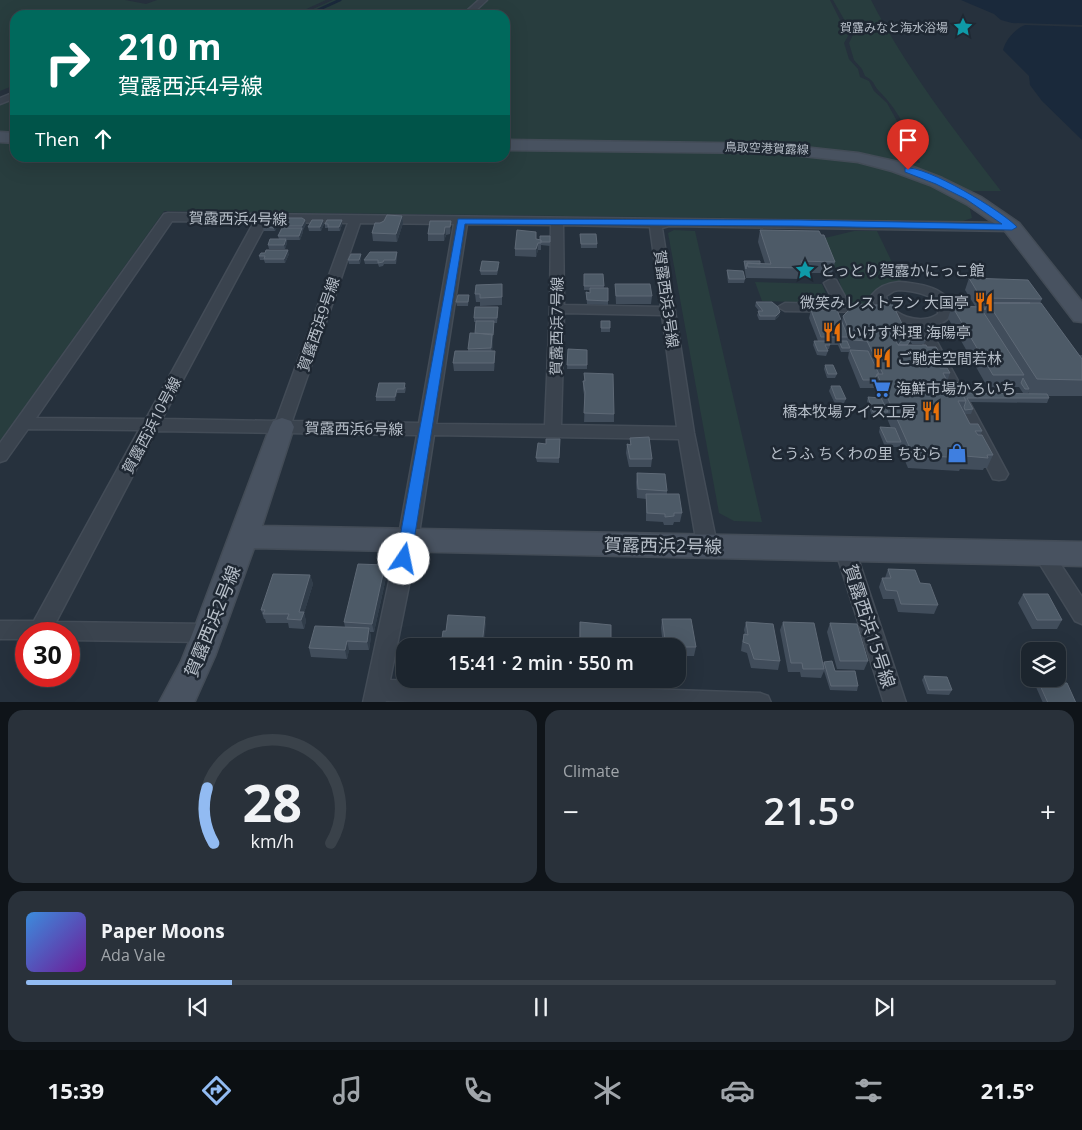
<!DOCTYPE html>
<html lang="en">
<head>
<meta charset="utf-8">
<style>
	:root { --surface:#1c252e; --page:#29313a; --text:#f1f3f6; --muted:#a0a5aa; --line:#3a424a; --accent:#92bbf2 }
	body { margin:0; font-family:"Open Sans","Noto Sans JP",sans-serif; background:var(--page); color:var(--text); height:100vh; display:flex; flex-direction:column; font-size:19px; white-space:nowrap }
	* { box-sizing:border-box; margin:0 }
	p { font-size:16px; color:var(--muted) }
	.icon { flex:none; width:28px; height:28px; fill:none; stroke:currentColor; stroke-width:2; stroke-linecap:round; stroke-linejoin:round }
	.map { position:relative; height:702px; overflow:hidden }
	.details { display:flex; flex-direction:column; gap:8px; padding:8px; background:#0f1419; flex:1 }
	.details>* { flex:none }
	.top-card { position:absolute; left:10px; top:10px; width:500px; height:152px; border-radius:15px; box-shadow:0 5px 20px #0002,0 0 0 1px var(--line); background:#00695c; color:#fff; overflow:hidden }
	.fabs { position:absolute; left:1021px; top:642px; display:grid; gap:10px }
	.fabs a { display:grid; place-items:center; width:45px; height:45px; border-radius:10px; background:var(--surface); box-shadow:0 5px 20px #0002,0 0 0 1px var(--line); font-size:25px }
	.speed { position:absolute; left:15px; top:622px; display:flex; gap:10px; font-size:25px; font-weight:700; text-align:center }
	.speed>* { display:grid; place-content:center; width:65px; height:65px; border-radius:50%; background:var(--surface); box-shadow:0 5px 20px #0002,0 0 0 1px var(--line); line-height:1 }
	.speed .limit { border:8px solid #d22; background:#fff; color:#111 }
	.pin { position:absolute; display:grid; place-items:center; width:42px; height:42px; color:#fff; margin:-51px -21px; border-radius:50% 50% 50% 0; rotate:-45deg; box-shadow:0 0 5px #0007 }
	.pin .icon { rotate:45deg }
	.me { position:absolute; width:55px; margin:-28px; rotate:11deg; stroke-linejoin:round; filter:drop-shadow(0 0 4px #0008) }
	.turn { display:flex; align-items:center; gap:18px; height:105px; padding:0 25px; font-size:22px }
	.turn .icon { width:65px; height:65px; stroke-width:2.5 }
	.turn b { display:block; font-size:35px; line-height:42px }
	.then { display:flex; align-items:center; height:48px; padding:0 25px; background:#0003; gap:10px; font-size:19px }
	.big { font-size:38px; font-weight:600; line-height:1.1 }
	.details .widget { flex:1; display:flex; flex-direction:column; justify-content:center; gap:8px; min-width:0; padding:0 18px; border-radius:15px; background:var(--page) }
	.details .dial { align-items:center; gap:0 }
	.dial svg { height:130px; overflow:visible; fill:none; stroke:var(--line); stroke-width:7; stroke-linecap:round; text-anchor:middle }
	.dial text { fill:var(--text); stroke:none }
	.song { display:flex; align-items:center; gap:15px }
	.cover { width:60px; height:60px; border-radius:8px; background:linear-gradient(135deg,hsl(210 70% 55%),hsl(280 70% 35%)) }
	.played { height:5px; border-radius:2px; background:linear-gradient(90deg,var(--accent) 20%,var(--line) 20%) }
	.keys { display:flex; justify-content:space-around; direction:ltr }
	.heat { display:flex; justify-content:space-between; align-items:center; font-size:28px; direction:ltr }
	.details .tiles { flex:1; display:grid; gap:8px; grid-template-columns:1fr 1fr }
	.widget:last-child { grid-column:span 2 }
	.trip { position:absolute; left:396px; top:638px; width:290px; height:50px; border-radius:15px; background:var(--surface); box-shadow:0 5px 20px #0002,0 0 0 1px var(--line); font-weight:600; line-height:50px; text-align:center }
	.menu { display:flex; height:80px; justify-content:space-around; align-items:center; background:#0b0f12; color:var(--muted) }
	.menu .icon { width:35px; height:35px }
	.menu .on { color:var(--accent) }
	.menu b { font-size:22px; color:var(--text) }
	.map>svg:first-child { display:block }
	.green { fill:#283d3e }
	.water { fill:#1a293b }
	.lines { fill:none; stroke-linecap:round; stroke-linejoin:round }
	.stream { stroke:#1a293b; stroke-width:3 }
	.street-casing { stroke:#434c57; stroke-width:3 }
	.secondary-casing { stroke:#434c57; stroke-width:3 }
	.street { fill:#3a434e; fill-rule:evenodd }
	.secondary { fill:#485260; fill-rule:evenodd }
	.wall { fill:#414d5b }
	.shaded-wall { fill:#313d4a }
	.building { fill:#4d5a67; stroke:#5e6976 }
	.route { fill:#1a73e8; stroke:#114b97 }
	.labels { text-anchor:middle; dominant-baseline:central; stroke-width:5; stroke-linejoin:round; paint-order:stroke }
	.far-poi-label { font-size:12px; fill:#b6bec8; stroke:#1f2833; text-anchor:end }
	.far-street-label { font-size:12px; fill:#b6bec8; stroke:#1f2833 }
	.street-label { font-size:15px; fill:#b6bec8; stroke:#1f2833 }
	.poi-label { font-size:15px; fill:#b6bec8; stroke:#1f2833; text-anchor:start }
	.near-street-label { font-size:18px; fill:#b6bec8; stroke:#1f2833 }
</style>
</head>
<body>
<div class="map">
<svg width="1082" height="703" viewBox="0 0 1082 703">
	<rect width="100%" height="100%" fill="#26313d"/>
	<path class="green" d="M0,0H125L146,4L157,0H326L293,15H15V85L0,91Z
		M333,0H481L462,15H300Z
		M486,0H830L848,36L844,43L849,59L858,69L860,77L869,81L874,91L887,103L898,123L913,162L920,163C912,138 899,111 880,92C872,84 877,83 865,76L862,69L854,60L849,43L853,35L833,0H871C906,68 954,130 1001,191H966L972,218L963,221L164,211L0,441V102L15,97V158H505V15H470Z
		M674,230L695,231L762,522L734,521L719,513L668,233Z
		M854,231H877L902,283L878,288L875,294V305H854L846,301L825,238Z
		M755,282L822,284L830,303L762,301Z"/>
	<path class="water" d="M961,0H1082V25L1012,23L1001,20L994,14Z
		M1025,25L1082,27V140L1042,101L1030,85L1029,76L1003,50C1006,39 1015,29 1025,25Z"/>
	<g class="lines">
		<path class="stream" d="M307,15L340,0"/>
		<defs>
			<path id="street" d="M479,0H487L471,15H462Z
				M15,92V98L0,104V98Z
				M168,213L1012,223L1018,227L1012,231L669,226L662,228L694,433L717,545L714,550L707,553L700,550L697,545L679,439L434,435L418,540L390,680L760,693L768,696L771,703H443L386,701L385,703H363L398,540L417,435L156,431L56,622L208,624L215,627L219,633L215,639L208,642L69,640V634H26V639H0V621H34L139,430L28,429L6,460L0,462V443L164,214ZM172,221L254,222L146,419L36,418ZM267,222L348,223L276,421L162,419ZM360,223L454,224L419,423L292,421ZM467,224L551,225L550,309L545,425L436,424ZM563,225L650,227L661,307L564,305ZM564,313L662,315L677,427L561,425Z
				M831,279L836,280L849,304L875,306L877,309L875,312L785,311L778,307L785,303L835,304L824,283Z
				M899,282C913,283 929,285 940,292C964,306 951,323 929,327L1008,474L1005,479L999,480L993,479L915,327C895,325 875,317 872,295C879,286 888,283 899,282ZM899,290C913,291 929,293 938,304V314C922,326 889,316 886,296L894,291Z
				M845,541L852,544L855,549L906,703H884L835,549L838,544Z
				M1043,545L1050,548L1082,597V624L1075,621L1033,553L1036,548Z"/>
			<path id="secondary" d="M0,132L15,133V143L0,142Z
				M505,140L775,144L858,153L903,163L942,178L981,197L1019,223L1082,302V322L1074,321L1005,231L968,205L930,185L892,171L858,162L775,153L505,150Z
				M282,418L291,421L294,427L262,526L1082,542V566L254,548L215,656L194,703H159L181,662L193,632L270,427L273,421Z"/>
		</defs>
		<use href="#street" class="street-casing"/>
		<use href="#secondary" class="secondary-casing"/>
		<use href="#street" class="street"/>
		<use href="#secondary" class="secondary"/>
	</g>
	<path class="wall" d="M402,216L403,223L397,242L373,241L372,233L380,223Z
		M451,221V228L450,234L446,235L444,241H428V234Z
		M306,224L303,230V232L300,240H287V243L285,249H269L268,245L279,239L278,236L281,229V226Z
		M324,224L321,231H309L308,227Z
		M325,224H342L340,231H328V228H325Z
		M263,227H277L275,231H264Z
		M760,230L835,262L832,273H802L801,279L746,278L744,265V261L765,264L758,242Z
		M580,234L597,244V248H581Z
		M550,236V246L541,245V250H538L536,257L515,256V249L537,239L540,240Z
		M397,252V256L396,264H384L383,266L379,267L378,264H365L364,260Z
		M289,254L285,263H265L264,260H260L259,256Z
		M361,254V258L360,264H349L348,260Z
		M499,266L497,275H481L480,271Z
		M727,270L745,279L744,283H728L727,274Z
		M584,274H603L604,288L608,301V305L587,304L586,292L590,293V290H584Z
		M969,278L1042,299L1040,303L1079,355H1082V396H1048L1049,398L1047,403L969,402L973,409L971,414H965L970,424L982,431L980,435L993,455L987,468H984L983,470L960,469L959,471L908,468L899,447H885L879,432L880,427L891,428L886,416H872L867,401L868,397L878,398L874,387V388H860L848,358L849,351V352H841L838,345H830L829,349H827L828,351L826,356L817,355L813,345L814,341H818L809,318L811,310L842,321L843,316L905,330L902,340L909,345L927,347L946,363L944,368L950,373L947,382L950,386L951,382L964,393L1029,394L1028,392V393H1023L1019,387L988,388L948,318L952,306H975L965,290Z
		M502,284V305L480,306V302H476L475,294Z
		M615,284L652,296L651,304H616Z
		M469,295L468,306H457L456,302Z
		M756,302L780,312L779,316L775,320H759L757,315L759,311L755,306Z
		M498,311L497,323H494L493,339L492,351L495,360L494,371H454L453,363L468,351V349L475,333L476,322H474V318Z
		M601,321H610V332H601Z
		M911,335L926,340L924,344H912L909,339Z
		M568,349L587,350V369H567Z
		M825,365L837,374L835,378H827L824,369Z
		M584,373L614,414V422H584L585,400L583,389V381H584Z
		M379,383L406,387L405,393H397L395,401H376V397Z
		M831,386L846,399L844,403L835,404L829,391Z
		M630,438L652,459L651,467H629L626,453L627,444L630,445Z
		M560,439L559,463L537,462L536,458L546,444Z
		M637,473L667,491V494L682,513L680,522H674L673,525H664L663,522L646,521V499L637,498L636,482Z
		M888,569L920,583L938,605L934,614L898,612L894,599H883L879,587L882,578H885Z
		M387,573L374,632H370L371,637L369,650H349L347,659L311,657L309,648L345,627L344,622Z
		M310,575L313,584L304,613L306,621L304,629L289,628L288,623H266L265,619H264L261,610Z
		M1023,594L1062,620L1057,629H1032L1018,603Z
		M662,619L696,647L694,656H678V646H663L661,628Z
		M580,622L611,646H579Z
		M746,622L780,661L778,670L751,668L747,653L741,651L742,643L744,634H745L744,630Z
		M783,622L823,663L824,662L835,671L858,686L857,691L830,690L824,671L821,678L801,677L800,672H788L780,630Z
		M830,623L868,661L864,670L837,669L827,632Z
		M924,676L952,690L949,695L927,694L922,680Z
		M582,679H602V681L582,680Z
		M1039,683L1076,703H1043L1036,687Z"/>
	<path class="shaded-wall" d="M402,216L403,223L397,242L396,234Z
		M305,220L306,224L303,230L302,226Z
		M323,220L324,224L321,231L320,227Z
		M342,220V224L340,231L339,227Z
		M451,221V228L450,234V227Z
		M276,223L277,227L275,231L274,228Z
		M445,227L446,235L444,241V234Z
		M302,228L303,232L300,240L299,236Z
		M286,239L287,243L285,249L284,245Z
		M538,243V250L536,257V249Z
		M288,250L289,254L285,263L284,259Z
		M361,254V258L360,264L359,260Z
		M780,312L779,316L775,320L776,316Z
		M905,330L901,342L894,349L896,341Z
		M492,334L493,342L492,356L491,348Z
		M495,351V360L494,371V363Z
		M397,389V393L395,401V397Z
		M385,565L387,573L374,632L372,624Z
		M310,575L313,584L304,613L306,621L304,629L299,612Z
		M485,617L486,625L484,646H482Z
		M369,628L371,637L369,650L367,642Z
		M347,641L349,650L347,659L345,650Z"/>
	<path class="building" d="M387,215L402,216L396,234L372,233L375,223H380L384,221Z
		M284,218H302L305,220L302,226H281Z
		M312,220H323L320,227H308Z
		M327,220H342L339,227H328V224H325Z
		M430,221H451L450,227H445L444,234H428Z
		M265,223H276L274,228L263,227Z
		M282,228H302L299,236H278Z
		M517,230L536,232V239L541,240V243H538L536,249H515Z
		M760,230L819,231L821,235H824L835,262L801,261L803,268L748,267L747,263L771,264Z
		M580,234H596L597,244H581Z
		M540,236H550V242H541V240H540Z
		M270,239H286L284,245H268Z
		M266,250H288L284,259H264L265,256H259L261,253H265Z
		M370,252H397L395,260H384L383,262L378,263V260H364Z
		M351,254H361L359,260H348Z
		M482,261L499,262L497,271H480Z
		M744,261H760V264L747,263L746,269Z
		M727,270L743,271L745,279H729Z
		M584,274H603L604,286H584Z
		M969,278L1028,280L1042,299L981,298Z
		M502,284V297L480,298V294H475L476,285Z
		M615,284H650L652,296H616Z
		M590,288H608V301L587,300L586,292L590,293Z
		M458,295H469L468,302H456Z
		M756,302H772L778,307L780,312L776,316H760L758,311H763Z
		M981,303H1030H988L985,310Z
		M988,303H1041L1082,359V380L1037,379Z
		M854,305H893L905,330L896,341L898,345H926L927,347H936L946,363L937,364L940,368H947L950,373H943L954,395H963L966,401H958L970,424H978L982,431H975L978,435H982L993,455H987L988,458L965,456V458L913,455L877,374H883L867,341L853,340L843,316Z
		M952,306L980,307L1024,375H993Z
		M475,307H498L497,318H474Z
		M811,310H837L848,337H821Z
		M476,321H494L493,335L475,333Z
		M601,321H610V328H601Z
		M470,333L492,334L491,348L468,349Z
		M923,334L926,340H914L911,335Z
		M903,339L910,341L907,345H898Z
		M814,341H828L830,345H825L828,351H818Z
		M839,341H847L850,348H842Z
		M568,349L587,350V365H567Z
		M850,350L868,351L879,374H877L876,377H875L876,380H863Z
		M455,351H495L494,363H453Z
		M825,365H833L837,374H828Z
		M584,373L613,374L614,414L584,413L585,392L583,381H585Z
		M1023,378L1029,389H1025L1021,383Z
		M951,382H957L964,393L1047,394L1049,398H967L973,409L965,410L964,407L966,401L963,395H958Z
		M379,383H405L404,389H397L395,397H376Z
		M831,386H840L846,399H836Z
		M868,397L881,398L888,412H873Z
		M880,427L895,428L901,442H887Z
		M649,437L652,459H630L627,444L631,445L630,438Z
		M546,439H560L559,458H536L538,443L546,444Z
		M637,473L665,474L667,491L638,489Z
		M646,494H679L682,513H674V516L665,517V514L647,513Z
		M358,564L385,565L372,624L344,622Z
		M888,569L915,570L920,583L930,584L938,605L901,604L897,591L886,590L882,578H891Z
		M273,574L310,575L299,612H304L301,620L287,619L289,614H263L265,610H261Z
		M1023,594H1048L1062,620H1037Z
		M448,615L485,617L482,646H441L443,631H446Z
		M662,619H691L696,647H678V646H666Z
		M580,622L611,625V646H588L589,645L580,643Z
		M746,622L773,624L780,661L754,659L749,644L743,642L744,634L748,635Z
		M783,622L814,623L824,669H803L802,663H791Z
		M830,623L857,624L868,661H840Z
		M315,626L369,628L367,642L347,641L345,650L309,648Z
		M832,661L835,671H855L858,686H831L824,662Z
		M924,676L947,677L952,690H929Z
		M1039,683H1067L1076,703H1048Z"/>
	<path class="route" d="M905,168C926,165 1002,211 1017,227L1012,230L799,226L465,224L411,559L409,563L404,565L399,563L396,559L458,219L799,220L1002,224L966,199L936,184L905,172Z"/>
	<defs>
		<symbol id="sight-bare" viewBox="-9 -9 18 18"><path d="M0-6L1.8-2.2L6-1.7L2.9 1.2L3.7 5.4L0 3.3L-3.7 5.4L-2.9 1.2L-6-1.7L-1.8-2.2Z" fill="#0f9aa8" stroke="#1f2833" stroke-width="2.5" paint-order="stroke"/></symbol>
		<symbol id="restaurant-bare" viewBox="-9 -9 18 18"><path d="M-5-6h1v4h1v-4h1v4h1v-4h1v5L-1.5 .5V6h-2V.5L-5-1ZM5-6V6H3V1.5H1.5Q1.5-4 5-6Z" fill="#e8710a" stroke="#1f2833" stroke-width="2.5" paint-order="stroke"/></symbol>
		<symbol id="supermarket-bare" viewBox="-9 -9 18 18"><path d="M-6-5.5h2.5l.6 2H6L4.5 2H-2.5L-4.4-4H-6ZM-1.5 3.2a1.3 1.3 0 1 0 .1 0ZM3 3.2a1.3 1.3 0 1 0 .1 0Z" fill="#3f7fe0" stroke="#1f2833" stroke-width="2.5" paint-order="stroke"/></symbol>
		<symbol id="shop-bare" viewBox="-9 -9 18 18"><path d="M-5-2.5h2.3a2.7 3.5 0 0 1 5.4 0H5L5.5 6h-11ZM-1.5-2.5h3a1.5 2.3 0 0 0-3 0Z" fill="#3f7fe0" stroke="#1f2833" stroke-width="2.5" paint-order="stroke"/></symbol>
	</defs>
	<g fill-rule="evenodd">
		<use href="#sight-bare" x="949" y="13" width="28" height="28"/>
		<use href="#sight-bare" x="791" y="256" width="28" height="28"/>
		<use href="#restaurant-bare" x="970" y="288" width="28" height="28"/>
		<use href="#restaurant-bare" x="818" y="318" width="28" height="28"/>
		<use href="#restaurant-bare" x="868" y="344" width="28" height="28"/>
		<use href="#supermarket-bare" x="867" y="374" width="28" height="28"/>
		<use href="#restaurant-bare" x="917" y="397" width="28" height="28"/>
		<use href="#shop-bare" x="943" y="439" width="28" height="28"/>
	</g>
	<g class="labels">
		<g class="far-poi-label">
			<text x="948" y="27">賀露みなと海水浴場</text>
		</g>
		<g class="far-street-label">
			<text transform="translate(767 148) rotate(2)">鳥取空港賀露線</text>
		</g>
		<g class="street-label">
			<text transform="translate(238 218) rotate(1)">賀露西浜4号線</text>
			<text transform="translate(667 299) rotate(82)">賀露西浜3号線</text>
			<text transform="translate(318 324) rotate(-71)">賀露西浜9号線</text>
			<text transform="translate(556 326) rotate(-89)">賀露西浜7号線</text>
			<text transform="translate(151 425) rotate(-62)">賀露西浜10号線</text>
			<text transform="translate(354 428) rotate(1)">賀露西浜6号線</text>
		</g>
		<g class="poi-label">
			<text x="820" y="270">とっとり賀露かにっこ館</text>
			<text x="969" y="302" text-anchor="end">微笑みレストラン 大国亭</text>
			<text x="847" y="332">いけす料理 海陽亭</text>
			<text x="897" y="358">ご馳走空間若林</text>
			<text x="896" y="388">海鮮市場かろいち</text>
			<text x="916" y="411" text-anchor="end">橋本牧場アイス工房</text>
			<text x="942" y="453" text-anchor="end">とうふ ちくわの里 ちむら</text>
		</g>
		<g class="near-street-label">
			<text transform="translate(663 545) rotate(1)">賀露西浜2号線</text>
			<text transform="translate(212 621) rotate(-68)">賀露西浜2号線</text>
			<text transform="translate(870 626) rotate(72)">賀露西浜15号線</text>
		</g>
	</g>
</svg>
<div class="fabs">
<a><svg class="icon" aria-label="layers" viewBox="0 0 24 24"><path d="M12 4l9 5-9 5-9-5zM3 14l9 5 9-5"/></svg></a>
</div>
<div class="speed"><div class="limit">30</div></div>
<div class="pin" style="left:908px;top:170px;background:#d93025"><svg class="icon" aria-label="arrive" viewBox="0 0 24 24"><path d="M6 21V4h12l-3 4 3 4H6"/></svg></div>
<svg class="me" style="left:404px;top:559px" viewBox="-20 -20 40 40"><circle r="19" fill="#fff"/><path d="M0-13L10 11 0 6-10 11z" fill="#1a73e8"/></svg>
<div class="trip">15:41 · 2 min · 550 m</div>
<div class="top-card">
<div class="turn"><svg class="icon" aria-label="right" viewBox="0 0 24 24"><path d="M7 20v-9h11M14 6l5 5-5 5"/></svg><div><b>210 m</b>賀露西浜4号線</div></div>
<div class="then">Then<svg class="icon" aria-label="ahead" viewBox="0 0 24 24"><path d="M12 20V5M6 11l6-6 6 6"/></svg></div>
</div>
</div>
<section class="details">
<div class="tiles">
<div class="widget dial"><svg viewBox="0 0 100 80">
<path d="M14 69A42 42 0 1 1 86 69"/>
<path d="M14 69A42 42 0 0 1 10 35" stroke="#92bbf2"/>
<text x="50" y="56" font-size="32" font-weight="700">28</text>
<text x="50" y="72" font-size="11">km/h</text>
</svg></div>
<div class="widget"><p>Climate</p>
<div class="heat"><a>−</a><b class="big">21.5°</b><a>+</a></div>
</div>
<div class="widget">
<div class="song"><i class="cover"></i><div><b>Paper Moons</b><p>Ada Vale</p></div></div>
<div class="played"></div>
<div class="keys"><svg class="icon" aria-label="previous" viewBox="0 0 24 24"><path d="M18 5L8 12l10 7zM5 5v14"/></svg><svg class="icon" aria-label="pause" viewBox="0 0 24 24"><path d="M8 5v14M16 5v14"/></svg><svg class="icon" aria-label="next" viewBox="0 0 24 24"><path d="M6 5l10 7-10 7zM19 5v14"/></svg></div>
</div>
</div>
</section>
<nav class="menu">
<b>15:39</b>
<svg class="icon on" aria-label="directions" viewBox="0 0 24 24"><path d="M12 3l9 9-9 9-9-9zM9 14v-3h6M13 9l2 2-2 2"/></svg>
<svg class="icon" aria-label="music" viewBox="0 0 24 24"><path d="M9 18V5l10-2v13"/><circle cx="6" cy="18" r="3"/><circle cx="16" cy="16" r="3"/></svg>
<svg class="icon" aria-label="phone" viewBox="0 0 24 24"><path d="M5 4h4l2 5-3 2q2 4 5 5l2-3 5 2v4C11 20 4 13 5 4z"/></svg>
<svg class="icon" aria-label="climate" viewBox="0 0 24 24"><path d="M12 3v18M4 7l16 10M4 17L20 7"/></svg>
<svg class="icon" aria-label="car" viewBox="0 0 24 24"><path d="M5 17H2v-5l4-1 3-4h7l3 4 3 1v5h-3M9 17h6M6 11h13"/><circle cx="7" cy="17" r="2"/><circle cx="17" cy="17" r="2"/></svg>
<svg class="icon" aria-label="filters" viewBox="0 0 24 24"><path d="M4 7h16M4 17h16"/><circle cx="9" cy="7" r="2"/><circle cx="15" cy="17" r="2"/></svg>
<b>21.5°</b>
</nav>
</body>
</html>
